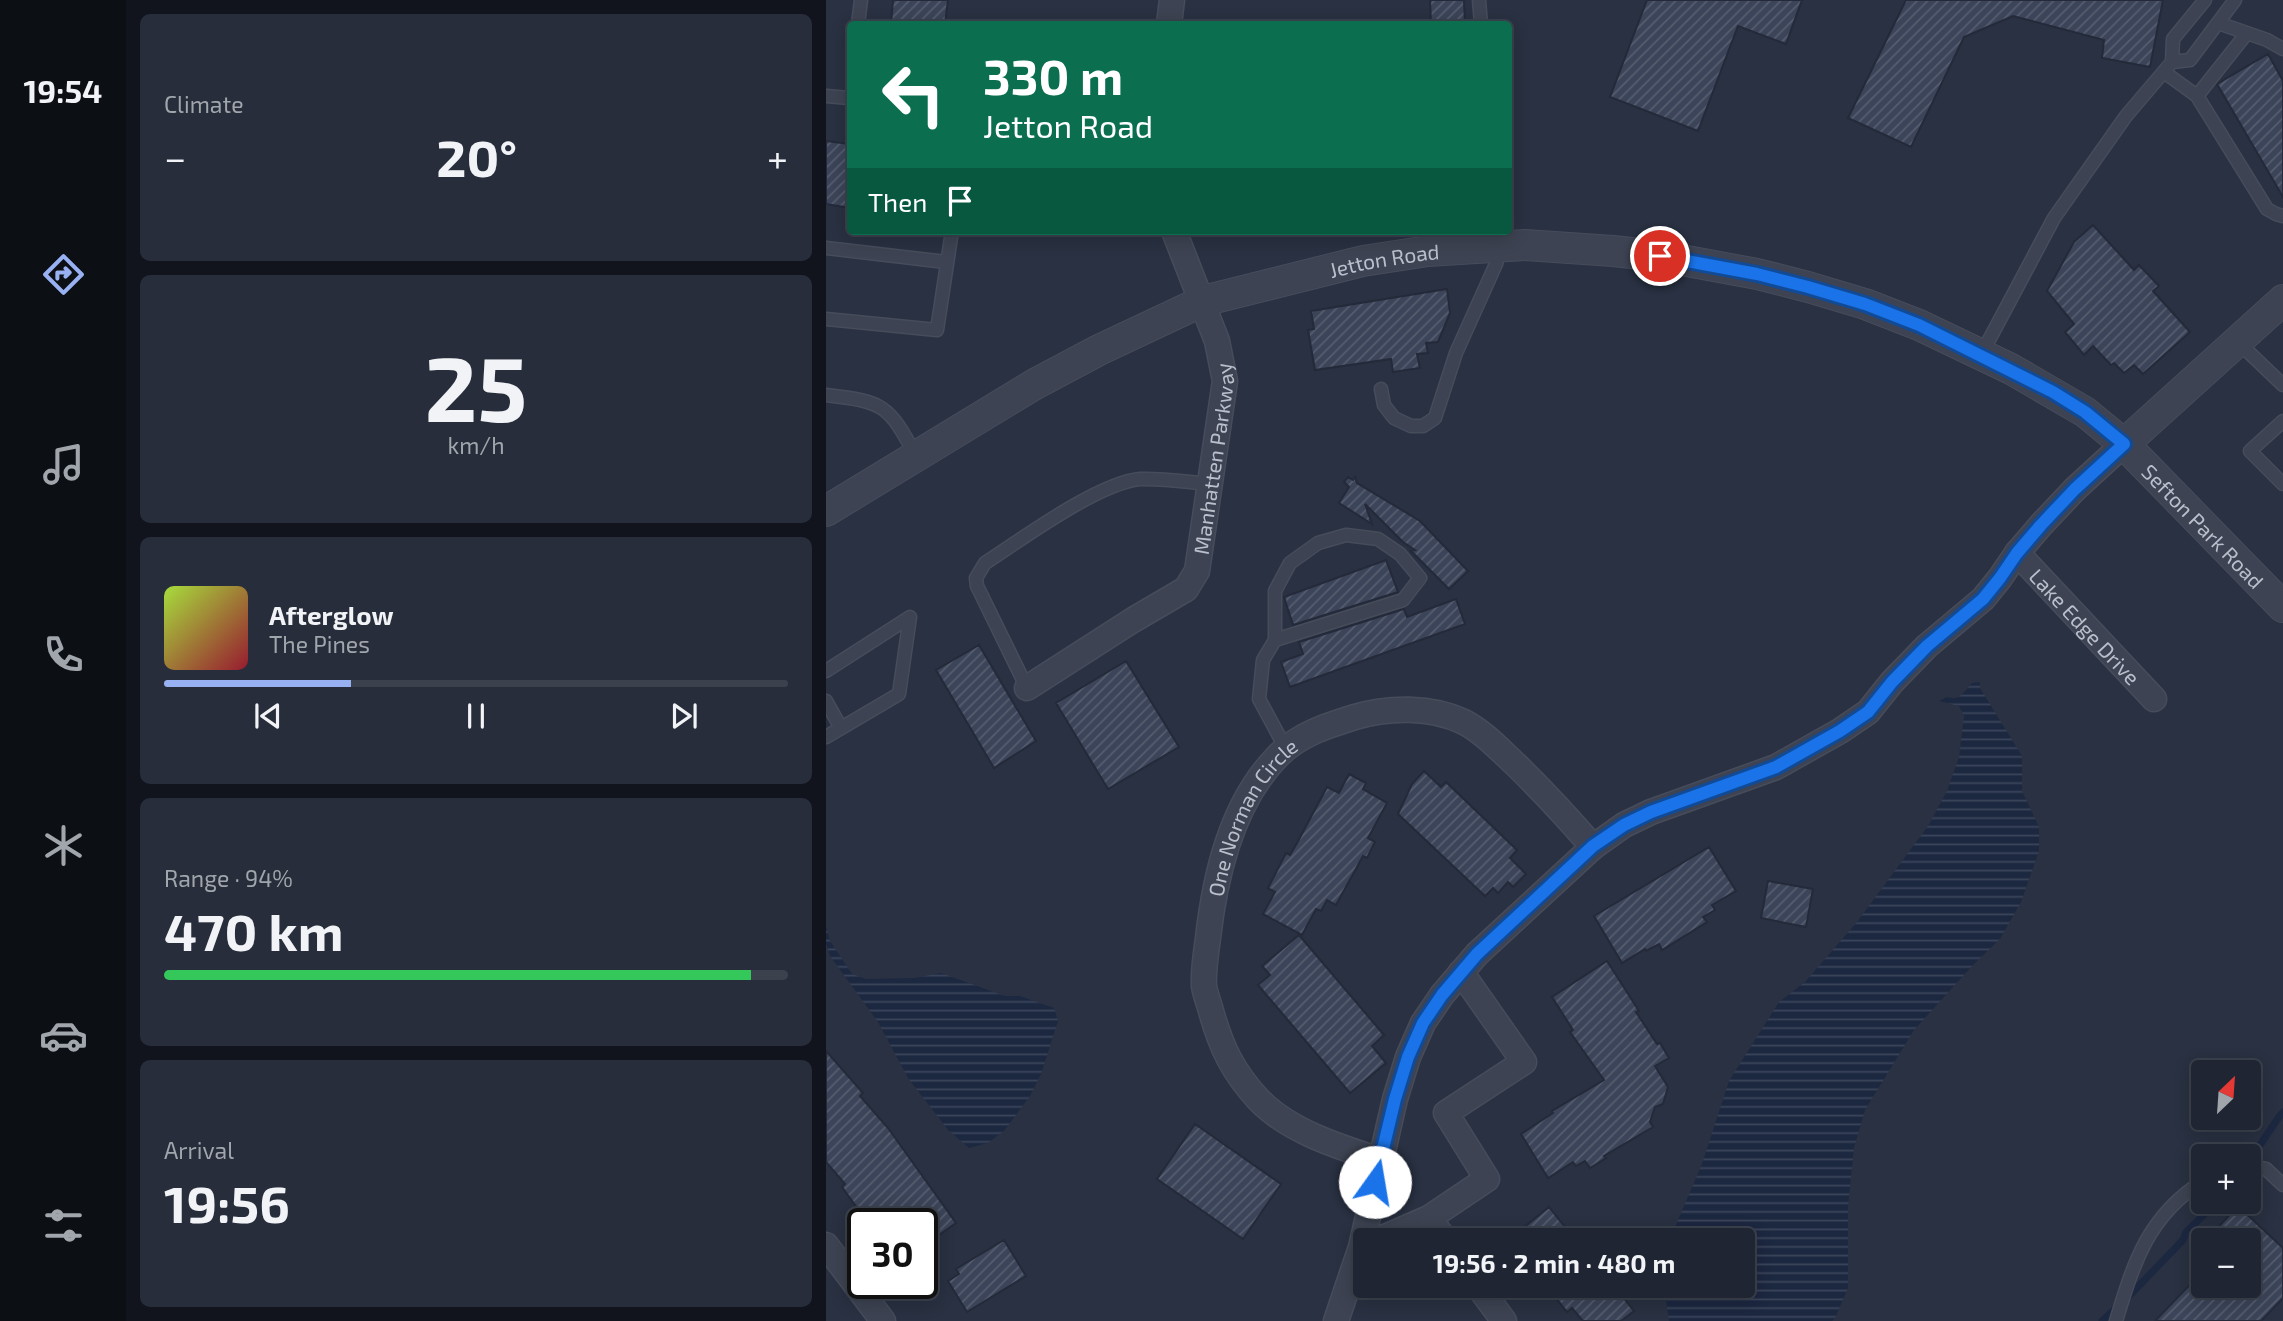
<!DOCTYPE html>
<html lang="en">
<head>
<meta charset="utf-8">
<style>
	:root { --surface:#1f2532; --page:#272d3a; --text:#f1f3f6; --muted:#a1a5ac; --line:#3c424d; --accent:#98b1f3 }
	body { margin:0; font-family:"Exo 2",sans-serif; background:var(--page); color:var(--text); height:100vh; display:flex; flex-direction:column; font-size:26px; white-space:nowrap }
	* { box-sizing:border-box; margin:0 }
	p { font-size:23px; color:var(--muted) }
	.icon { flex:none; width:38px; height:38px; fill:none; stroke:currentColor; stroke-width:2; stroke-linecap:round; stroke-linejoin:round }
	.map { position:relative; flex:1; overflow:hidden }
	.sheet { display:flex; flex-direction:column; gap:14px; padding:14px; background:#11141c; width:700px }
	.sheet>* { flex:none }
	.banner { position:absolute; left:21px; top:21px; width:665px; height:214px; border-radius:7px; box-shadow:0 4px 18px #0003,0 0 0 2px var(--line); background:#0b6e4f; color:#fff; overflow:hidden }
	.needle { width:46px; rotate:25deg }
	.controls { position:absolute; left:1365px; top:1060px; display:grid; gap:14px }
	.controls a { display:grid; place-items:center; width:70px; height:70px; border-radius:7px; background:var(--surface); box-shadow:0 4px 18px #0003,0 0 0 2px var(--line); font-size:35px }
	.speed { position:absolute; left:21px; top:1208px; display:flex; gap:14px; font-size:35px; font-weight:700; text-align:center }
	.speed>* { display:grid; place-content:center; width:91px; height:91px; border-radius:50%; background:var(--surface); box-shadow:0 4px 18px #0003,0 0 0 2px var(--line); line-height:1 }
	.speed .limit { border:4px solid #111; border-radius:10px; background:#fff; color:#111 }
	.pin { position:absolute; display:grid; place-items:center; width:60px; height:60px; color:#fff; margin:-30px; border:4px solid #fff; border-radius:50%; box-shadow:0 2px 7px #0007 }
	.me { position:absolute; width:77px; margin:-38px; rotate:13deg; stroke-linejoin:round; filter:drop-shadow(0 0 5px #0008) }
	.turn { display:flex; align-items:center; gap:24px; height:147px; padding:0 21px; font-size:32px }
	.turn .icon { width:91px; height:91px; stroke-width:2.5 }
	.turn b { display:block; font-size:49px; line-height:60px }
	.then { display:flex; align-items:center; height:66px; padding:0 21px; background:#0003; gap:14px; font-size:26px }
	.big { font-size:52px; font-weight:700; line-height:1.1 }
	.sheet .tile { flex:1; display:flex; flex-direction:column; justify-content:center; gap:10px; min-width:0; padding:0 24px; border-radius:10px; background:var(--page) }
	.sheet .dial { align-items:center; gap:0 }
	.dial b { font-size:91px; line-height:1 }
	.song { display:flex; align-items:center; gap:21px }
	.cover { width:84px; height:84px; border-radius:10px; background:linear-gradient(135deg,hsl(80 70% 55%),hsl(350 70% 35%)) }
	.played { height:7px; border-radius:4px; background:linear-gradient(90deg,var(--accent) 30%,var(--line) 30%) }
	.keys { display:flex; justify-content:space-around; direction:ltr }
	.heat { display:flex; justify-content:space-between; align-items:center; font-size:38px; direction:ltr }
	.charge { height:10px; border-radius:5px; background:linear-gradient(90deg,#34c759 94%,var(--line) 0) }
	.trip { position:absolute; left:527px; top:1228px; width:402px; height:70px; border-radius:7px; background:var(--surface); box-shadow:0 4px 18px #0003,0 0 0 2px var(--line); font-weight:700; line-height:70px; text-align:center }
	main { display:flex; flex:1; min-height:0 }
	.tabs { display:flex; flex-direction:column; width:126px; justify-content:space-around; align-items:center; background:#0c0f14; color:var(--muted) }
	.tabs .icon { width:49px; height:49px }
	.tabs .active { color:var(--accent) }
	.tabs b { font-size:32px; color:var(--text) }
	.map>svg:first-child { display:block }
	.water { fill:url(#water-rules) }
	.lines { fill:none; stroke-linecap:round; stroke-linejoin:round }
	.stream { stroke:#1c2740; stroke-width:7 }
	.building { fill:url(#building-hatch); stroke:#242a39; stroke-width:2 }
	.service-casing { stroke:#474c5b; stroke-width:15 }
	.minor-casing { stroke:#474c5b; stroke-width:27 }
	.tertiary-casing { stroke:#474c5b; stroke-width:32 }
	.service { stroke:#3d4352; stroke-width:12 }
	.minor { stroke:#3d4352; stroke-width:24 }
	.tertiary { stroke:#3d4352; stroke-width:30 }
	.route-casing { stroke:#114b97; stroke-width:18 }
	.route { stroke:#1a73e8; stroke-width:12 }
	.labels { text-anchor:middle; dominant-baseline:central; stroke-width:7; stroke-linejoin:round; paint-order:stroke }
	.street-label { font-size:21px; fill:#babfcc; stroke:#222837 }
</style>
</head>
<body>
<main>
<nav class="tabs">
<b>19:54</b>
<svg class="icon active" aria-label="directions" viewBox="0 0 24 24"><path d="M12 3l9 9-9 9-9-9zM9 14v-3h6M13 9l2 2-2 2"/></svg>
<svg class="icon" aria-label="music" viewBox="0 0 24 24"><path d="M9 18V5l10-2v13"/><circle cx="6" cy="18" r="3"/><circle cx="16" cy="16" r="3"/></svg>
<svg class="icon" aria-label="phone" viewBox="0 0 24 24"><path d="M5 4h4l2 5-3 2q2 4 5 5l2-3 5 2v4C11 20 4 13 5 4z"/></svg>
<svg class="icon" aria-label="climate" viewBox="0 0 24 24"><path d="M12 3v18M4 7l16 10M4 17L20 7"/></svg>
<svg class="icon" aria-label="car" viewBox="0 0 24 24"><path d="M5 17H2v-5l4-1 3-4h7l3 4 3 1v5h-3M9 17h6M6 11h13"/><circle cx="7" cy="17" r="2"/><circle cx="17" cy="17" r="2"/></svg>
<svg class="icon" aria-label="filters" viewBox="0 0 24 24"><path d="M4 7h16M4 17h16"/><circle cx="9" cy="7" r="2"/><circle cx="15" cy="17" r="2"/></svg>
</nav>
<section class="sheet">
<div class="tile"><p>Climate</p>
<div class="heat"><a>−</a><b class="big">20°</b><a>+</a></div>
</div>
<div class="tile dial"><b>25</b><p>km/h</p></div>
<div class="tile">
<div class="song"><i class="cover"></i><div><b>Afterglow</b><p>The Pines</p></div></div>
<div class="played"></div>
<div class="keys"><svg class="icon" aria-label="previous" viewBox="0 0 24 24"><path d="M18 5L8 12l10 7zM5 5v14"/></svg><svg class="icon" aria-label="pause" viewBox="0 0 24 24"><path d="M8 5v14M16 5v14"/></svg><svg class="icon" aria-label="next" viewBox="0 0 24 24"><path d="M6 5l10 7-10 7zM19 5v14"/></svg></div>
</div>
<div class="tile"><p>Range · 94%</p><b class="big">470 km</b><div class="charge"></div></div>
<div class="tile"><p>Arrival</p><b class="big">19:56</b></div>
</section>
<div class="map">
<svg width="1457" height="1321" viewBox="0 0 1457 1321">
	<defs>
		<pattern id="water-rules" width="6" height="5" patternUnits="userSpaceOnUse" patternTransform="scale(1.75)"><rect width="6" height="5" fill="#1c2740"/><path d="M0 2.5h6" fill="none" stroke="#3b455a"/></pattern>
		<pattern id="building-hatch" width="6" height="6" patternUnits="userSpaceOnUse" patternTransform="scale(1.75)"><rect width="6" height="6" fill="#3b4458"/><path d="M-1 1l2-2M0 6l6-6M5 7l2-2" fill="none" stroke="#555d6f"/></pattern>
	</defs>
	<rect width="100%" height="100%" fill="#293142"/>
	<path class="water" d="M1154,682V688L1196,756V791L1213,827V851L1195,902L1174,939L1147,965L1088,1030L1039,1110L1028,1148L1022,1206V1288L1009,1318L1006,1321H843L838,1286H917V1241H843L876,1164L903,1081L953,1002L979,982L1031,922L1102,826L1121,791L1133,757L1138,716L1133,706L1113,701L1121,697C1135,701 1137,692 1146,683Z
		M0,927L4,941L26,974L40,979L89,978L115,973L179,996H194L228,1008L232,1021L215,1074L204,1096L178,1131L162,1143L143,1148L122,1130L82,1078L52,1022L4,956L0,943Z"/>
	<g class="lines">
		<path class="stream" d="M1423,1160C1436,1144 1444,1128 1457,1112
			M1276,1321L1304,1295L1357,1240L1360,1232L1391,1202"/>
	</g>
	<path class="building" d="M67,0H122L119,24H65Z
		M604,0H638L639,24H605Z
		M821,0H976L960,44L912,26L872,131L784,97Z
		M1080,0H1337L1324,67L1276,58L1278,40L1187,16L1138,37L1085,147L1022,118Z
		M1442,54L1457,81V197L1391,84Z
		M0,141L24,144V208L0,204Z
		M1267,225L1308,270L1313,265L1333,286L1327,291L1364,332L1317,374L1308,365L1298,373L1288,363L1285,365L1267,346L1258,355L1239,332L1248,324L1221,291L1248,242Z
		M621,289L624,313L612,342L600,343L602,353L591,354L594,368L567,372L565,359L489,370L482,330L488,329L485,311Z
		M522,477L527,480L529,477L531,483L594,521L642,571L623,589L585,551L589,550L577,542L539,504L546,524L513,503L523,487L518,482Z
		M560,560L572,592L467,625L458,597Z
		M630,599L639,624L464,687L455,662L477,654L473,642L578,609L581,617Z
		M153,645L210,741L168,768L110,670Z
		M300,661L353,747L282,789L230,703Z
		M598,771L615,787L620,782L691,850L684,858L700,874L687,887L682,882L672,893L667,888L659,896L572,814L586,784Z
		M523,774L540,783L537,789L561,803L542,838L549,842L541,858L537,856L510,905L501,900L495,911L490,909L476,935L437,914L449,892L442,888L460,853L464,855L471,843L501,787L513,793Z
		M883,847L910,891L886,905L889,910L877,917L881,922L836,950L833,944L820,951L819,949L796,963L768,916Z
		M942,881L987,889L980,927L935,918Z
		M473,935L558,1035L546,1046L560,1063L524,1093L432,985L444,975L436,966Z
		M781,961L813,1011L810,1012L831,1044L834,1043L843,1058L829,1066L842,1087L837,1104L829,1107L824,1122L827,1127L778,1156L780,1158L764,1168L759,1161L750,1166L747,1162L722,1178L695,1134L727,1113L726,1111L778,1080L744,1032L747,1030L726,997Z
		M0,1051L37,1093L34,1096L62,1128L130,1223L96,1247V1223H42L16,1187L19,1184L0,1162Z
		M369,1124L455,1184L417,1239L331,1179Z
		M1412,1206L1457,1248V1298L1435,1321H1329L1377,1271V1286H1423V1241H1379Z
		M723,1207L750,1241H681Z
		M178,1240L200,1276L141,1312L122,1281L133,1274L130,1269Z
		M745,1286H788L808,1311L795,1321H757L746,1308L741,1312L730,1298Z"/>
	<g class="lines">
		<defs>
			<path id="service" d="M653,0L655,24
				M1392,23L1441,40L1457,49
				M32,24L35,0
				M1346,62L1364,60L1409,0
				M1338,72L1371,96L1441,209L1450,214L1457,216
				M0,96L23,98
				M1371,96L1421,33
				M0,248L120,262
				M0,319L111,330L126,231
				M1412,342L1457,385
				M1155,355L1228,218L1300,116L1346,62L1347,39L1379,0
				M555,389L558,405L568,418L585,426H597L609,418L630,353L670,264L674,246L673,231
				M0,395C58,402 62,404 90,456
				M1457,421L1424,451L1457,484
				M449,640V591L464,563L492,543L520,535L552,539L574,554L594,578L577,600L449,640L437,660L433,699L460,749
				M0,671L84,617L73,694L0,737
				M201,688L151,586L150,578L159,563C196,539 272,483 314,479C336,478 361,482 384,484
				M0,701L15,728
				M1423,1166L1440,1169L1457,1185
				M1290,1321C1308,1262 1322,1216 1377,1181"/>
			<g id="minor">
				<path d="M343,24L346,0"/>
				<path id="s1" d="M1191,553L1328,699"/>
				<path id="s2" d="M201,688L307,620L360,589L371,571L399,381L391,341L348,231"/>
				<path id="s3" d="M554,1160C513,1147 462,1131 432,1099C407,1072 395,1047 385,1011C383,1003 379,994 378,986C377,971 380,953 382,938C389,876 405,805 450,758C471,735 500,726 529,717C562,707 605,706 638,722C657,732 672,748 687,762C715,789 741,817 767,847"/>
				<path d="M550,1241L603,1218"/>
				<path d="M620,1241L603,1218L661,1179L620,1113L698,1062L635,972"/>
				<path d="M0,1245L57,1321"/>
				<path d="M652,1286L678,1321"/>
				<path d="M510,1321L535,1247L569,1099L582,1057L597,1023L616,995L651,954L767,847L798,825L825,812L950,767L1014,731L1042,712L1066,682L1101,646L1157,599L1174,578L1191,553L1215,525L1249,489L1298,444"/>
			</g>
			<g id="tertiary">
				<path d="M1298,444L1457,300"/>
				<path id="s4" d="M0,511L209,384L273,350L377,301L537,261L602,251L699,245L787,251L834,256L931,274L982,287L1039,304L1093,325L1185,369L1259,412L1298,444L1457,607"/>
			</g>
		</defs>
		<use href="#service" class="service-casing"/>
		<use href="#minor" class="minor-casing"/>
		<use href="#tertiary" class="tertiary-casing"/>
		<use href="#service" class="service"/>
		<use href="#minor" class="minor"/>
		<use href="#tertiary" class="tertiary"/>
	</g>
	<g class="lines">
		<defs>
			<path id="route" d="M549,1182L569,1099L582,1057L597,1023L616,995L651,954L767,846L798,825L825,812L950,767L1014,731L1042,712L1066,682L1101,646L1157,599L1174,578L1191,553L1215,525L1249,489L1298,444L1259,412L1227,392L1093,325L1039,304L982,287L931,274L834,256"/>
		</defs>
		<use href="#route" class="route-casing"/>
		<use href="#route" class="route"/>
	</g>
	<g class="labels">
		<g class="street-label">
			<text stroke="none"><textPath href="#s4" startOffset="618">Jetton Road</textPath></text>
			<text stroke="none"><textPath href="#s2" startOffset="322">Manhatten Parkway</textPath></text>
			<text stroke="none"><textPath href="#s4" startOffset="1516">Sefton Park Road</textPath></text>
			<text stroke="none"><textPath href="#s1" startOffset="100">Lake Edge Drive</textPath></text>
			<text stroke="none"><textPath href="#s3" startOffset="444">One Norman Circle</textPath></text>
		</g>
	</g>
</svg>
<div class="controls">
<a><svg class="needle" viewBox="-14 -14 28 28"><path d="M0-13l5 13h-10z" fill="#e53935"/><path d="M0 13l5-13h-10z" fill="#a1a5ac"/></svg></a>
<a>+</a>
<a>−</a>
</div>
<div class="speed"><div class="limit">30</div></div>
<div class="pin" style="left:834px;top:256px;background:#d93025"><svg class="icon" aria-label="arrive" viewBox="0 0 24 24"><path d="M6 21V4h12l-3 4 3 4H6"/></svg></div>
<svg class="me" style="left:549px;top:1182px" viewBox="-20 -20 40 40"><circle r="19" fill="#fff"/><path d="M0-13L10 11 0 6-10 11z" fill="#1a73e8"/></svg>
<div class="trip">19:56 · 2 min · 480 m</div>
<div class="banner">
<div class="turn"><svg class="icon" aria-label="left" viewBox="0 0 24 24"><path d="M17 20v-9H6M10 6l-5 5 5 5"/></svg><div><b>330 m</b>Jetton Road</div></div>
<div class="then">Then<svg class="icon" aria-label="arrive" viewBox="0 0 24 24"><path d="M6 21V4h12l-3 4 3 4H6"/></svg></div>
</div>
</div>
</main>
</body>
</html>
